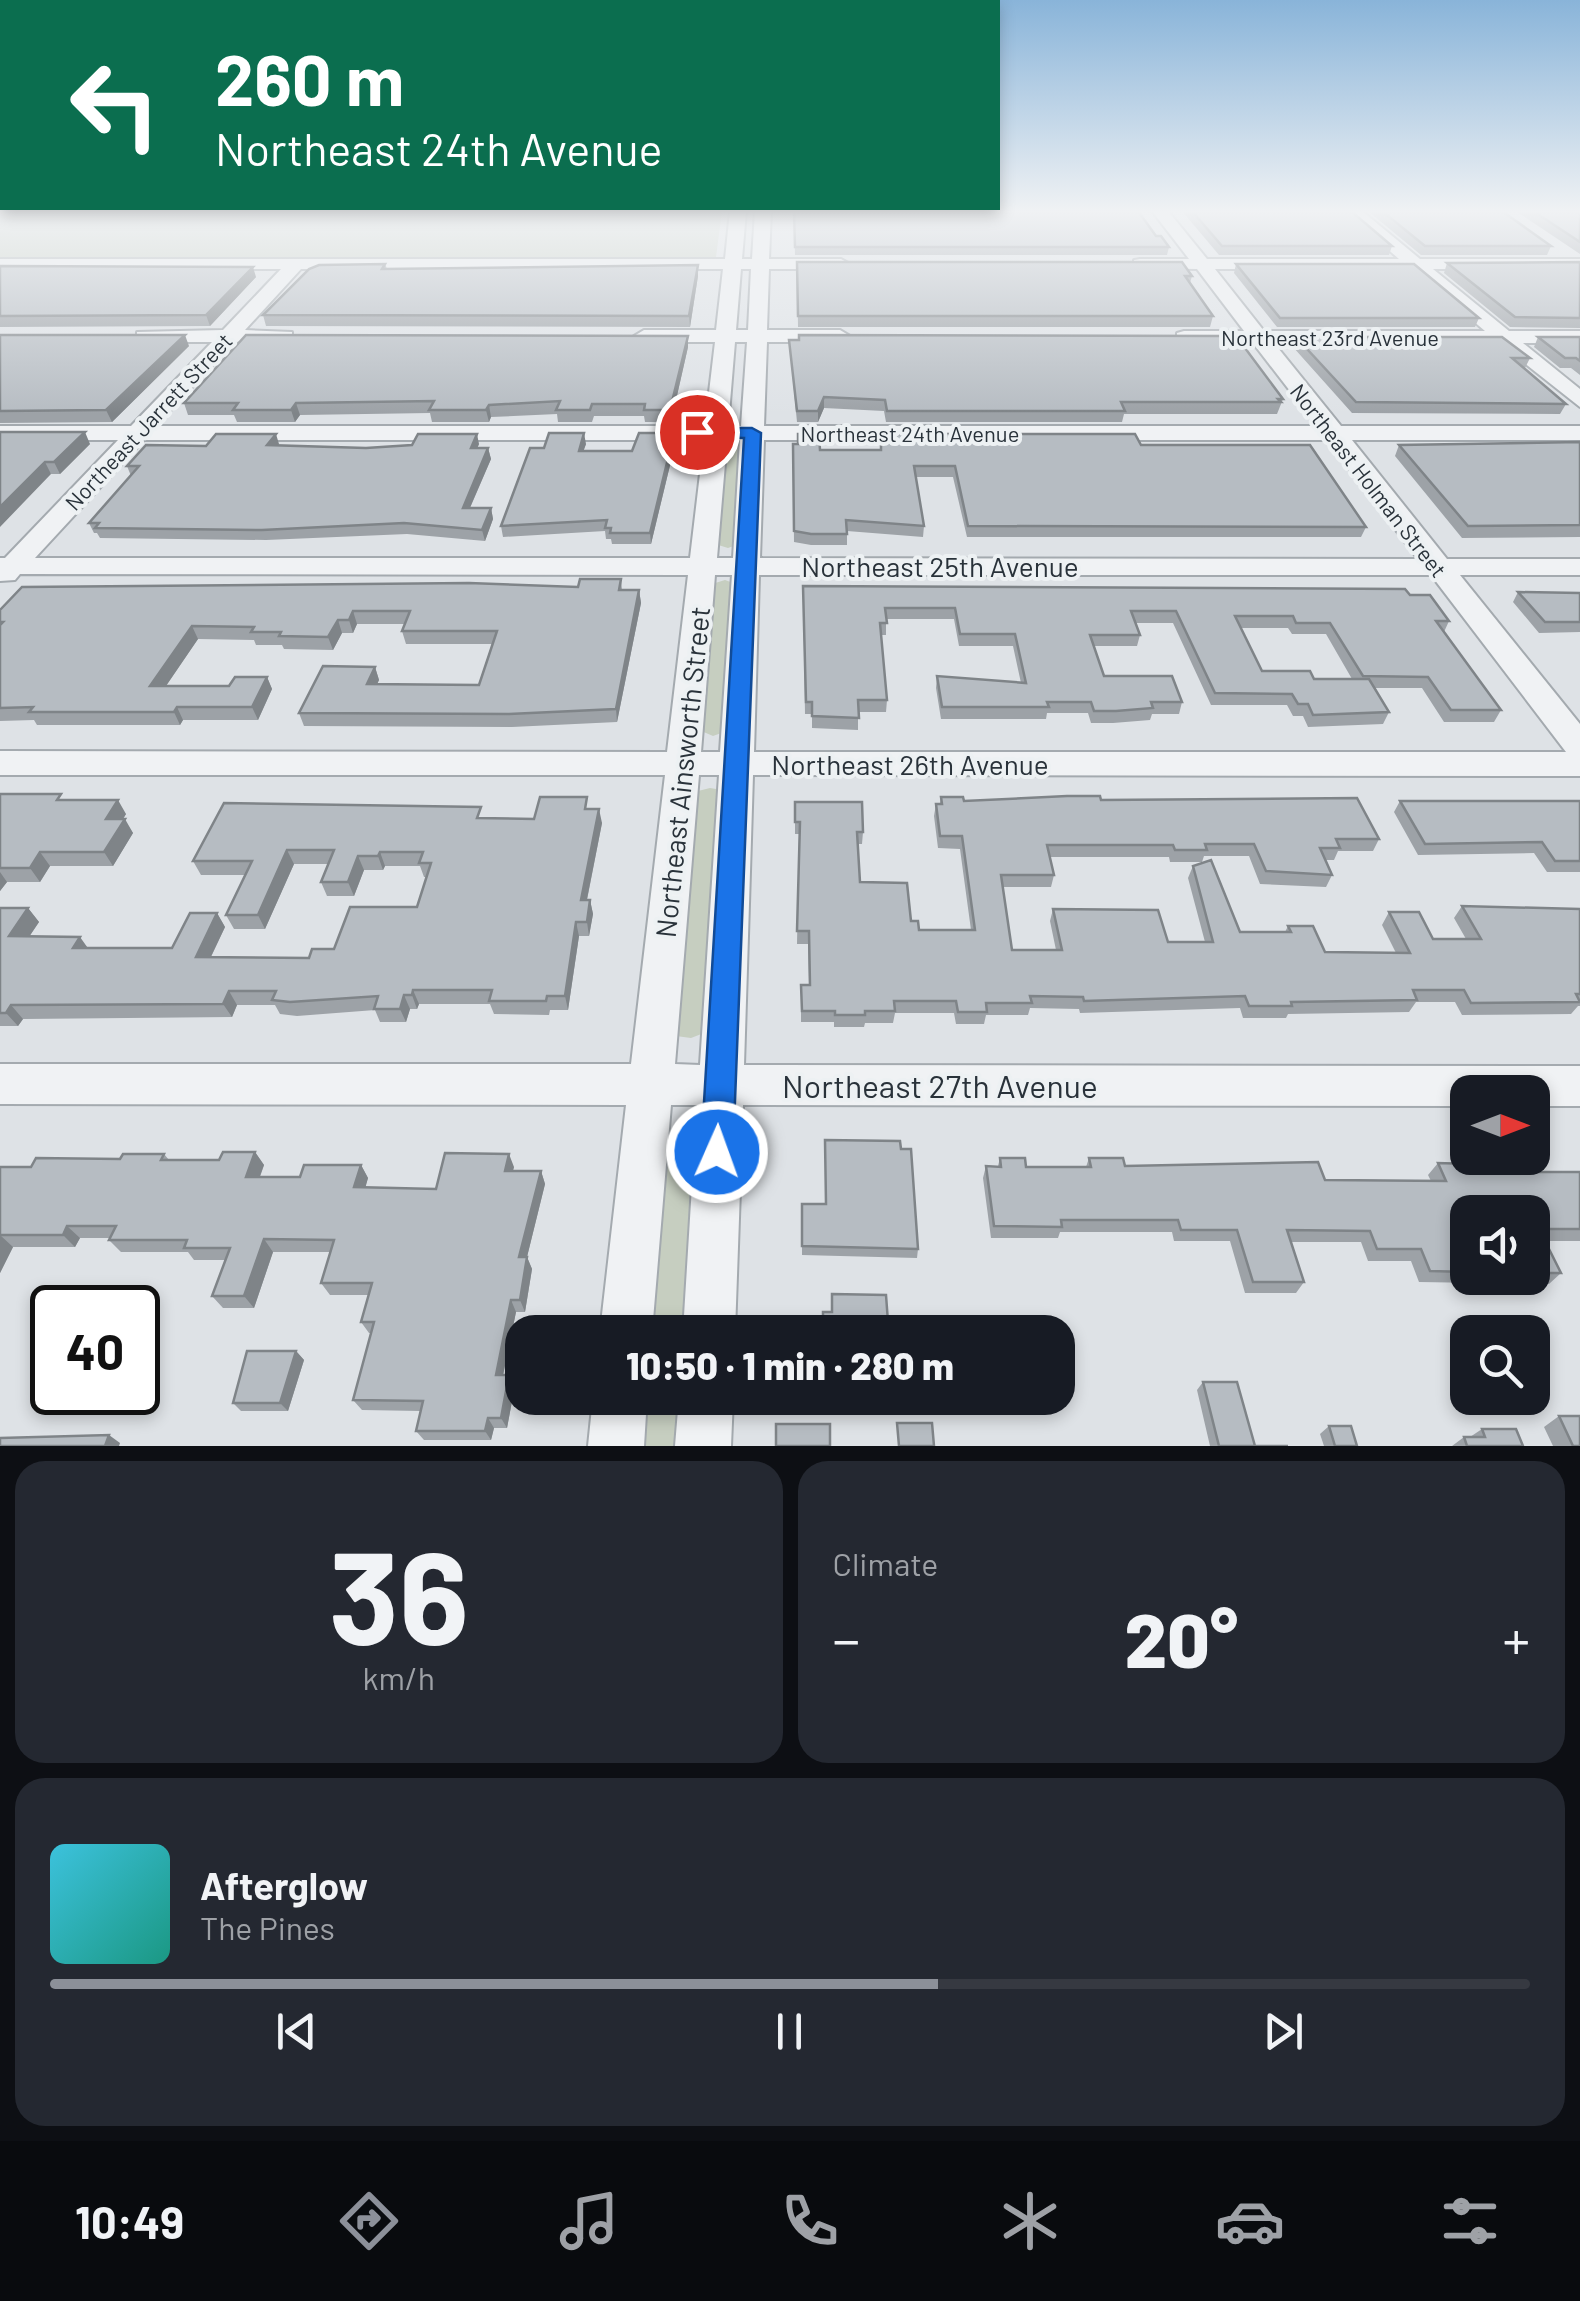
<!DOCTYPE html>
<html lang="en">
<head>
<meta charset="utf-8">
<style>
	:root { --surface:#171b24; --page:#242831; --text:#f1f3f6; --muted:#9ea1a6; --line:#363941; --accent:#8c9099 }
	body { margin:0; font-family:Barlow,sans-serif; background:var(--page); color:var(--text); height:100vh; display:flex; flex-direction:column; font-size:38px; white-space:nowrap }
	* { box-sizing:border-box; margin:0 }
	p { font-size:32px; color:var(--muted) }
	.icon { flex:none; width:55px; height:55px; fill:none; stroke:currentColor; stroke-width:2; stroke-linecap:round; stroke-linejoin:round }
	.map { position:relative; height:1446px; overflow:hidden }
	.drawer { display:flex; flex-direction:column; gap:15px; padding:15px; background:#0d0f14; flex:1 }
	.drawer>* { flex:none }
	.banner { position:absolute; left:0px; top:0px; width:1000px; height:210px; box-shadow:0 5px 15px #0003; background:#0b6e4f; color:#fff; overflow:hidden }
	.needle { width:65px; rotate:90deg }
	.buttons { position:absolute; left:1450px; top:1075px; display:grid; gap:20px }
	.buttons a { display:grid; place-items:center; width:100px; height:100px; border-radius:20px; background:var(--surface); box-shadow:0 5px 15px #0003; font-size:50px }
	.speed { position:absolute; left:30px; top:1285px; display:flex; gap:20px; font-size:50px; font-weight:700; text-align:center }
	.speed>* { display:grid; place-content:center; width:130px; height:130px; border-radius:50%; background:var(--surface); box-shadow:0 5px 15px #0003; line-height:1 }
	.speed .limit { border:5px solid #111; border-radius:15px; background:#fff; color:#111 }
	.pin { position:absolute; display:grid; place-items:center; width:85px; height:85px; color:#fff; margin:-42px; border:5px solid #fff; border-radius:50%; box-shadow:0 2px 10px #0007 }
	.me { position:absolute; width:110px; margin:-55px; rotate:2deg; stroke-linejoin:round; filter:drop-shadow(0 0 8px #0008) }
	.turn { display:flex; align-items:center; gap:35px; height:210px; padding:0 50px; font-size:45px }
	.turn .icon { width:130px; height:130px; stroke-width:2.5 }
	.turn b { display:block; font-size:70px; line-height:85px }
	.big { font-size:75px; font-weight:800; line-height:1.1 }
	.drawer .card { flex:1; display:flex; flex-direction:column; justify-content:center; gap:15px; min-width:0; padding:0 35px; border-radius:30px; background:var(--page) }
	.drawer .dial { align-items:center; gap:0 }
	.dial b { font-size:130px; line-height:1 }
	.song { display:flex; align-items:center; gap:30px }
	.cover { width:120px; height:120px; border-radius:15px; background:linear-gradient(135deg,hsl(190 70% 55%),hsl(170 70% 35%)) }
	.played { height:10px; border-radius:5px; background:linear-gradient(90deg,var(--accent) 60%,var(--line) 60%) }
	.keys { display:flex; justify-content:space-around; direction:ltr }
	.heat { display:flex; justify-content:space-between; align-items:center; font-size:55px; direction:ltr }
	.drawer .tiles { flex:1; display:grid; gap:15px; grid-template-columns:1fr 1fr }
	.card:last-child { grid-column:span 2 }
	.trip { position:absolute; left:505px; top:1315px; width:570px; height:100px; border-radius:30px; background:var(--surface); box-shadow:0 5px 15px #0003; font-weight:800; line-height:100px; text-align:center }
	.tab-bar { display:flex; height:160px; justify-content:space-around; align-items:center; background:#090b0e; color:var(--muted) }
	.tab-bar .icon { width:70px; height:70px }
	.tab-bar .active { color:var(--accent) }
	.tab-bar b { font-size:45px; color:var(--text) }
	.map>svg:first-child { display:block }
	.green { fill:#c6cec0 }
	.lines { fill:none; stroke-linecap:round; stroke-linejoin:round }
	.minor-casing { stroke:#a4aaaf; stroke-width:4 }
	.minor { fill:#f0f2f4; fill-rule:evenodd }
	.wall { fill:#9da2a7; fill-rule:evenodd }
	.shaded-wall { fill:#7f8488 }
	.building { fill:#b6bcc2; stroke:#7f8488; stroke-width:2.5 }
	.route { fill:#1a73e8; stroke:#114b97; stroke-width:2.5 }
	.labels { text-anchor:middle; dominant-baseline:central; stroke-width:8; stroke-linejoin:round; paint-order:stroke }
	.far-street-label { font-size:22px; fill:#29323a; stroke:#edf1f3 }
	.street-label { font-size:28px; fill:#29323a; stroke:#edf1f3 }
	.near-street-label { font-size:32px; fill:#29323a; stroke:#edf1f3 }
</style>
</head>
<body>
<div class="map">
<svg width="1580" height="1446" viewBox="0 0 1580 1446">
	<rect width="100%" height="100%" fill="#dee2e6"/>
	<path class="green" d="M0,211H722L716,257H0Z
		M739,444L743,446L739,544L728,548L715,544L726,446Z
		M725,580L736,584L724,732L713,736L699,730L712,584Z
		M710,788L722,790L704,1033L691,1038L676,1036L692,801L698,791Z
		M686,1127L701,1134L704,1147L694,1332H644L661,1146L670,1133Z
		M638,1398H691L688,1446H634Z"/>
	<g class="lines">
		<defs>
			<path id="minor" d="M730,211H746L742,259H752L755,211H771L769,259H841L850,264L841,269H769L767,330H840L850,336L840,342H767L764,426H1317L1253,343L1177,341V333L1184,331H1244L1197,269L1134,268V260L1140,259H1189L1152,211H1168L1207,259H1399L1344,211H1362L1420,259H1580V269H1433L1509,331H1580V343H1523L1580,389V407L1499,343H1274L1341,426H1580V440H1352L1447,559H1580V575H1460L1580,724V776L753,775L744,1065L1580,1066V1106H1532V1092H1468V1106L743,1105L735,1332H683L697,1105H671L652,1332H600L626,1105L0,1104V1064H631L665,775H0V751L667,752L688,575L20,574L15,580L0,581V558H5L118,440H0V426H131L212,342H144L137,340V332L223,330L281,269H0V259H725ZM301,269H723L716,330H644L634,336L644,342H715L705,426H156L234,342L292,340V332L245,330ZM741,269H751L748,330H736ZM1215,269H1412L1485,331H1264ZM735,342H747L741,426H728ZM144,440H704L690,558H35ZM727,440H740L733,558H717ZM764,440H1327L1418,559L760,558ZM715,575H732L720,752H701ZM759,575H1431L1566,752H754ZM699,775H719L700,1065L675,1064Z
				M593,1398H647L644,1446H588Z
				M679,1398H733L731,1446H675Z"/>
		</defs>
		<use href="#minor" class="minor-casing"/>
		<use href="#minor" class="minor"/>
	</g>
	<path class="wall" d="M794,211L1156,236L1169,247L1167,255H795Z
		M1182,211H1351L1392,246L1389,255H1219Z
		M1368,211H1502L1551,246L1547,255H1421Z
		M1516,211H1580V254Z
		M797,262L1192,276L1190,283L1213,316L1210,327H798Z
		M1580,262V328L1510,327L1444,273L1447,263Z
		M385,264L387,269L698,265V276L690,327L266,326L263,315Z
		M1236,264L1479,318L1475,327H1277L1234,273Z
		M0,266L256,277L210,326L0,327Z
		M0,335L189,346L112,422L0,423Z
		M688,336V347L671,422H645L644,416H594L592,422H558L557,414L491,417L489,422H432L430,413L300,415L295,422H237L234,415H188L184,403Z
		M1296,337L1530,358L1525,368L1566,404L1560,414L1352,413L1293,347Z
		M1538,337H1580V375L1571,368H1560L1534,347Z
		M789,340L1283,399L1277,414H1124L1122,422H886L884,411L824,408L818,422H797Z
		M0,432L90,444L60,474H51Z
		M890,434L1141,445L1366,527L1361,537H967L953,477H916L924,526L923,537L847,531V545H811L794,542L793,444L820,450H880L881,444L889,443Z
		M1580,442V537L1462,538L1395,456L1399,445Z
		M279,444L278,445L366,448L479,444L477,448H488L491,459L470,508H491L493,519L485,541L407,534L266,540L100,538L97,533H94L89,523L131,476L127,466L206,446Z
		M586,444L583,451H632L668,444L672,457L651,544H612L611,539H606L605,531L503,537L501,526L544,448Z
		M621,579L622,590H639L641,603L617,722L512,727L304,726L299,713L375,667L379,680L377,684L479,685L493,644H406L402,631L405,624H357L353,633H342L333,650L284,649L282,645H256L254,640L198,639L166,686H229L267,677L272,689L258,720H183L180,725H37L34,720L0,721V610L578,587Z
		M803,586L1410,595L1449,621L1444,632L1501,710L1494,722H1444L1422,688H1374L1389,712L1383,724L1308,727L1303,716H1293L1287,705H1211L1173,623H1135L1140,635L1137,646H1094L1104,676L1182,702L1179,714H1152L1150,720L1113,723H1091L1088,713H1047L1046,719H941L936,688L937,676L1021,683L1013,646H959L954,619H886V635H881L887,700L886,712H858V730L812,728V714H805ZM1241,628H1288L1292,634H1326L1352,679H1314L1262,671Z
		M1518,592L1580,593V632L1539,633L1513,602Z
		M0,794L65,800L126,814L123,819L133,833L113,866H50L40,882H7L0,891Z
		M941,797L964,801L1101,800L1379,839L1373,851H1338L1334,860H1325L1332,875L1326,887L1260,884L1249,856H1204L1202,862H1170L1169,857H1050L1054,875L1051,887H1002L1012,950H1056L1050,921L1053,909L1168,942H1205L1188,878L1193,866L1240,932H1285L1288,926L1325,952L1396,953L1382,925L1389,912L1433,939H1466L1454,918L1462,906L1580,909V1006H1578L1571,1014L1462,1015L1455,1002H1416L1409,1012L1288,1014L1286,1018H1243L1240,1008L1080,1013L1079,1009L1030,1008L1028,1015H986L984,1024H956L954,1013H895L893,1023H865L864,1027H834V1022H801V985H809L808,944H797L799,834H795V802L863,832L862,844H857L860,882L911,921L919,930H971L960,849L938,848L934,816L936,804H940Z
		M1400,801H1580V872H1547L1534,853L1418,855L1394,812Z
		M590,809L602,823L587,900H590L593,914L589,936H579L568,1010H550L549,1015L494,1014L490,1004H419L417,1009H410L406,1022H380L375,1010L297,1016L280,1014L275,1005H237L232,1017L23,1019L18,1026H0V908H28L39,922L29,937L88,948H172L217,913L225,927L211,957L309,958L334,949L417,907L426,877H424L420,866H385L383,870H364L354,896H327L321,882L328,864H294L265,929H234L226,915L245,875H201L193,861L484,818L534,819Z
		M255,1152L264,1165L260,1177H300L361,1165L368,1178L365,1187L436,1189L514,1167L512,1171H541L545,1184L527,1257L532,1269L525,1312H516L503,1375L515,1385L507,1428H494L491,1440H424L416,1431L421,1411L362,1410L353,1400L371,1333H369L361,1322L369,1295H330L321,1283L331,1252H273L254,1308H223L212,1296L226,1260H194L188,1252H121L109,1240L110,1238H80L75,1247H13L0,1273V1167H31L164,1154L169,1160H219Z
		M1467,1155L1468,1158H1514L1522,1172H1580V1241H1545L1561,1273L1549,1284L1419,1282L1411,1261H1368L1361,1242H1291L1304,1282L1296,1293H1245L1230,1241H1174L1172,1232H1060L1058,1238H991L983,1178L986,1166H998L1000,1158L1026,1167H1086L1089,1158L1125,1166L1325,1180L1431,1181L1428,1175L1438,1163L1460,1164ZM1468,1212H1532V1278H1468Z
		M802,1204L918,1249L917,1258L802,1255Z
		M296,1351L304,1360L288,1411H241L233,1403Z
		M1203,1382L1255,1446H1288H1210L1197,1390Z
		M1559,1416L1580,1446H1553L1544,1427Z
		M1329,1426L1357,1446H1324L1320,1434Z
		M1482,1429L1523,1446H1452L1464,1437H1470Z"/>
	<path class="shaded-wall" d="M698,265V276L690,327L689,316Z
		M253,267L256,277L210,326L206,315Z
		M185,335L189,346L112,422L106,410Z
		M688,336V347L671,422L670,410Z
		M824,397V408L818,422V411Z
		M296,403L300,415L295,422L291,410Z
		M489,405L491,417L489,422L486,410Z
		M85,432L90,444L60,474L54,462Z
		M584,433L586,444L580,461L579,451Z
		M276,434L279,444L271,455L267,445Z
		M477,434L479,444L473,458L471,448Z
		M671,446L672,457L651,544L650,533Z
		M488,448L491,459L465,519L463,508Z
		M45,462L51,474L0,527V507Z
		M491,508L493,519L485,541L482,530Z
		M639,590L641,603L617,722L616,709Z
		M353,611L357,624L353,633L349,620Z
		M338,620L342,633L333,650L328,637Z
		M192,626L198,639L157,699L150,686Z
		M375,667L379,680L371,697L367,684Z
		M267,677L272,689L258,720L252,707Z
		M177,707L183,720L180,725L174,712Z
		M118,800L126,814L114,833L106,819Z
		M599,809L602,823L584,914L581,900Z
		M125,819L133,833L113,866L104,852Z
		M287,850L294,864L265,929L258,915Z
		M40,852L50,866L40,882L30,868Z
		M380,852L385,866L383,870L378,856Z
		M358,856L364,870L354,896L348,882Z
		M0,872L7,882L0,891Z
		M590,900L593,914L589,936L587,922Z
		M28,908L39,922L20,950L9,936Z
		M217,913L225,927L204,971L196,957Z
		M576,922L579,936L568,1010L565,996Z
		M80,937L90,951L73,948Z
		M413,990L419,1004L417,1009L412,995Z
		M229,991L237,1005L232,1017L223,1004Z
		M404,995L410,1009L406,1022L400,1009Z
		M11,1005L23,1019L18,1026L6,1013Z
		M255,1152L264,1165L255,1189L246,1177Z
		M509,1154L514,1167L510,1184L505,1171Z
		M361,1165L368,1178L362,1200L354,1187Z
		M541,1171L545,1184L524,1269L519,1257Z
		M67,1226L80,1238L75,1247L63,1235Z
		M0,1235L13,1247L0,1273Z
		M264,1239L273,1252L254,1308L244,1296Z
		M527,1257L532,1269L525,1312L520,1300Z
		M143,1287L152,1296L139,1326L138,1324V1308H134Z
		M511,1300L516,1312L501,1385L496,1375Z
		M296,1351L304,1360L288,1411L280,1403Z
		M509,1375L515,1385L507,1428L501,1418Z
		M488,1418L494,1428L491,1440L485,1431Z
		M109,1435L120,1443L119,1446H105Z"/>
	<path class="building" d="M794,211H1138L1156,236H1161L1169,247H795Z
		M1192,211H1351L1392,246H1222Z
		M1382,211H1502L1551,246H1425Z
		M1533,211H1580V242Z
		M797,262H1182L1192,276H1185L1213,316H798Z
		M1580,262V318L1515,317L1447,263Z
		M385,264L382,269L698,265L689,316L263,315L309,269L319,265Z
		M1236,264H1414L1479,318H1280Z
		M0,266L253,267L206,315L0,316Z
		M0,335H185L106,410L0,411Z
		M246,335L688,336L670,410H644L645,404H592L590,410H556L560,401L489,405L486,410H429L434,401L296,403L291,410H233L238,403H184Z
		M799,335L1227,336L1233,344H1242L1283,399H1278L1281,402H1121L1125,411H887L885,400L824,397L818,411H797L789,340H799Z
		M1296,337H1502L1530,358H1512L1566,404L1356,402Z
		M1538,337H1580V361L1576,358H1565Z
		M0,432H85L54,462H45L0,507Z
		M549,433H584L579,451H632L639,433H667L665,446H671L650,533H610L611,528H605L607,520L501,526L530,448H544Z
		M216,434H276L267,445L366,448L412,445L418,434H477L471,448H488L463,508H491L482,530L404,523L262,530L95,528L99,523H89L139,466H127L146,445L206,446Z
		M798,434H819L820,450H881V444L891,443L890,434H1135L1141,445H1310L1366,527L968,526L955,466H914L924,526L846,520L847,534H811L794,531L793,444H798Z
		M1580,442V525L1468,526L1399,445Z
		M580,579H621L619,590H639L616,709L509,714L299,713L323,666L375,667L367,684L479,685L497,631H402L410,611H353L349,620H338L328,637L279,636L281,632H251L254,627L192,626L150,686H229L235,677H267L252,707H177L174,712H29L33,707L0,708V625L3,622H0V610L22,587L469,583L578,587Z
		M803,586L1405,589L1410,595H1430L1449,621H1436L1501,710H1451L1428,677L1363,676L1330,623H1296L1293,616H1235L1262,671H1310L1314,679H1369L1389,712L1313,715L1308,704H1298L1292,694L1215,693L1176,611H1131L1140,635H1090L1104,676H1172L1182,702H1151L1153,708L1116,711H1094L1091,702H1047L1049,707H942L937,676L1026,683L1015,634H960L955,608H885L887,623H880L887,700H858L859,718L812,716V702H806Z
		M1518,592L1580,593V622H1545Z
		M0,794H61L57,800H118L106,819H125L104,852H40L30,868H0Z
		M1067,796H1100L1101,800L1357,798L1379,839H1336L1340,848H1320L1332,875L1266,871L1254,844H1205L1207,850H1175L1173,845H1047L1054,875H1001L1012,950H1062L1053,909L1158,910L1168,942H1213L1193,866L1211,860L1240,932H1291L1288,926H1313L1325,952L1410,953L1389,912H1419L1433,939H1481L1462,906L1580,909V994H1576L1580,1002L1471,1003L1464,990H1413L1417,1000L1291,1002L1292,1006H1249L1245,996L1084,1001L1083,997L1030,996L1032,1003H986L987,1012H958L956,1001H894L895,1011H865V1015H835V1011H802L801,985H810L809,931H797L800,822H795V802H862L863,832H857L860,882L907,883L911,921H918L919,930H975L962,836H940L936,804H942L941,797H963L964,801Z
		M540,797H587L585,809H599L581,900H590L587,922H576L565,996H547L546,1001H489L492,990H413L412,995H404L400,1009H374L378,996L290,1002L272,1000L276,991H229L223,1004L11,1005L6,1013H0V908H28L9,936L80,937L73,948H172L190,913H217L196,957L309,958L312,949H334L350,907H417L431,863H419L423,852H380L378,856H358L348,882H321L334,850H287L258,915H226L252,861H193L224,803L481,807L477,818L534,819Z
		M1400,801H1580V861H1555L1542,842L1425,844Z
		M825,1140L900,1141L901,1149H911L918,1249L802,1246V1204H826Z
		M223,1152H255L246,1177H300L304,1165H361L354,1187L436,1189L445,1153L509,1154L505,1171H541L519,1257H527L520,1300H511L496,1375H509L501,1418H488L485,1431H416L423,1401L353,1400L374,1322H361L372,1283H321L334,1240L264,1239L244,1296H212L230,1248H184L187,1240H109L116,1226H67L63,1235H0V1167H31L36,1158L120,1159L123,1154H164L161,1160H219Z
		M1000,1158H1025L1026,1167H1091L1089,1158H1123L1125,1166L1318,1162L1325,1180L1446,1181L1438,1163L1472,1164L1469,1158H1514L1522,1172H1580V1229H1539L1561,1273H1532V1212H1468V1272L1430,1271L1421,1249H1377L1370,1231L1287,1230L1304,1282H1253L1237,1230H1181L1178,1220H1061L1062,1227L994,1226L986,1166L1001,1167Z
		M104,1287H143L134,1308H94Z
		M832,1294L886,1295L888,1322H897V1332H823V1312H832Z
		M247,1351H296L280,1403H233Z
		M1203,1382H1237L1255,1446H1288H1219Z
		M1559,1416H1580V1446H1573Z
		M897,1423H932L934,1446H899Z
		M776,1424H830V1446H776Z
		M1329,1426H1351L1357,1446H1335Z
		M1482,1429H1516L1523,1446H1467L1464,1437H1485Z
		M109,1435L105,1446H0V1438Z"/>
	<linearGradient id="sky" x2="0" y2="1"><stop stop-color="#89b4d9"/><stop offset="0.51" stop-color="#f0f2f4"/><stop offset="1" stop-color="#f0f2f4" stop-opacity="0"/></linearGradient>
	<rect width="1580" height="414" fill="url(#sky)"/>
	<path class="route" d="M752,428L761,433L733,1152L729,1164L717,1168L705,1164L701,1152L744,438L697,437L689,432L697,428Z"/>
	<g class="labels">
		<g class="far-street-label">
			<text x="1330" y="337">Northeast 23rd Avenue</text>
			<text transform="translate(148 421) rotate(-47)">Northeast Jarrett Street</text>
			<text x="910" y="433">Northeast 24th Avenue</text>
			<text transform="translate(1369 480) rotate(52)">Northeast Holman Street</text>
		</g>
		<g class="street-label">
			<text x="940" y="566">Northeast 25th Avenue</text>
			<text x="910" y="764">Northeast 26th Avenue</text>
			<text transform="translate(682 772) rotate(-84)">Northeast Ainsworth Street</text>
		</g>
		<g class="near-street-label">
			<text x="940" y="1085">Northeast 27th Avenue</text>
		</g>
	</g>
</svg>
<div class="buttons">
<a><svg class="needle" viewBox="-14 -14 28 28"><path d="M0-13l5 13h-10z" fill="#e53935"/><path d="M0 13l5-13h-10z" fill="#9ea1a6"/></svg></a>
<a><svg class="icon" aria-label="sound" viewBox="0 0 24 24"><path d="M4 9h4l5-4v14l-5-4H4zM17 9q2 3 0 6"/></svg></a>
<a><svg class="icon" aria-label="search" viewBox="0 0 24 24"><circle cx="10" cy="10" r="6"/><path d="M15 15l6 6"/></svg></a>
</div>
<div class="speed"><div class="limit">40</div></div>
<div class="pin" style="left:697px;top:432px;background:#d93025"><svg class="icon" aria-label="arrive" viewBox="0 0 24 24"><path d="M6 21V4h12l-3 4 3 4H6"/></svg></div>
<svg class="me" style="left:717px;top:1152px" viewBox="-20 -20 40 40"><circle r="17" fill="#1a73e8" stroke="#fff" stroke-width="3"/><path d="M0-11L8 9 0 5-8 9z" fill="#fff"/></svg>
<div class="trip">10:50 · 1 min · 280 m</div>
<div class="banner">
<div class="turn"><svg class="icon" aria-label="left" viewBox="0 0 24 24"><path d="M17 20v-9H6M10 6l-5 5 5 5"/></svg><div><b>260 m</b>Northeast 24th Avenue</div></div>
</div>
</div>
<section class="drawer">
<div class="tiles">
<div class="card dial"><b>36</b><p>km/h</p></div>
<div class="card"><p>Climate</p>
<div class="heat"><a>−</a><b class="big">20°</b><a>+</a></div>
</div>
<div class="card">
<div class="song"><i class="cover"></i><div><b>Afterglow</b><p>The Pines</p></div></div>
<div class="played"></div>
<div class="keys"><svg class="icon" aria-label="previous" viewBox="0 0 24 24"><path d="M18 5L8 12l10 7zM5 5v14"/></svg><svg class="icon" aria-label="pause" viewBox="0 0 24 24"><path d="M8 5v14M16 5v14"/></svg><svg class="icon" aria-label="next" viewBox="0 0 24 24"><path d="M6 5l10 7-10 7zM19 5v14"/></svg></div>
</div>
</div>
</section>
<nav class="tab-bar">
<b>10:49</b>
<svg class="icon active" aria-label="directions" viewBox="0 0 24 24"><path d="M12 3l9 9-9 9-9-9zM9 14v-3h6M13 9l2 2-2 2"/></svg>
<svg class="icon" aria-label="music" viewBox="0 0 24 24"><path d="M9 18V5l10-2v13"/><circle cx="6" cy="18" r="3"/><circle cx="16" cy="16" r="3"/></svg>
<svg class="icon" aria-label="phone" viewBox="0 0 24 24"><path d="M5 4h4l2 5-3 2q2 4 5 5l2-3 5 2v4C11 20 4 13 5 4z"/></svg>
<svg class="icon" aria-label="climate" viewBox="0 0 24 24"><path d="M12 3v18M4 7l16 10M4 17L20 7"/></svg>
<svg class="icon" aria-label="car" viewBox="0 0 24 24"><path d="M5 17H2v-5l4-1 3-4h7l3 4 3 1v5h-3M9 17h6M6 11h13"/><circle cx="7" cy="17" r="2"/><circle cx="17" cy="17" r="2"/></svg>
<svg class="icon" aria-label="filters" viewBox="0 0 24 24"><path d="M4 7h16M4 17h16"/><circle cx="9" cy="7" r="2"/><circle cx="15" cy="17" r="2"/></svg>
</nav>
</body>
</html>
